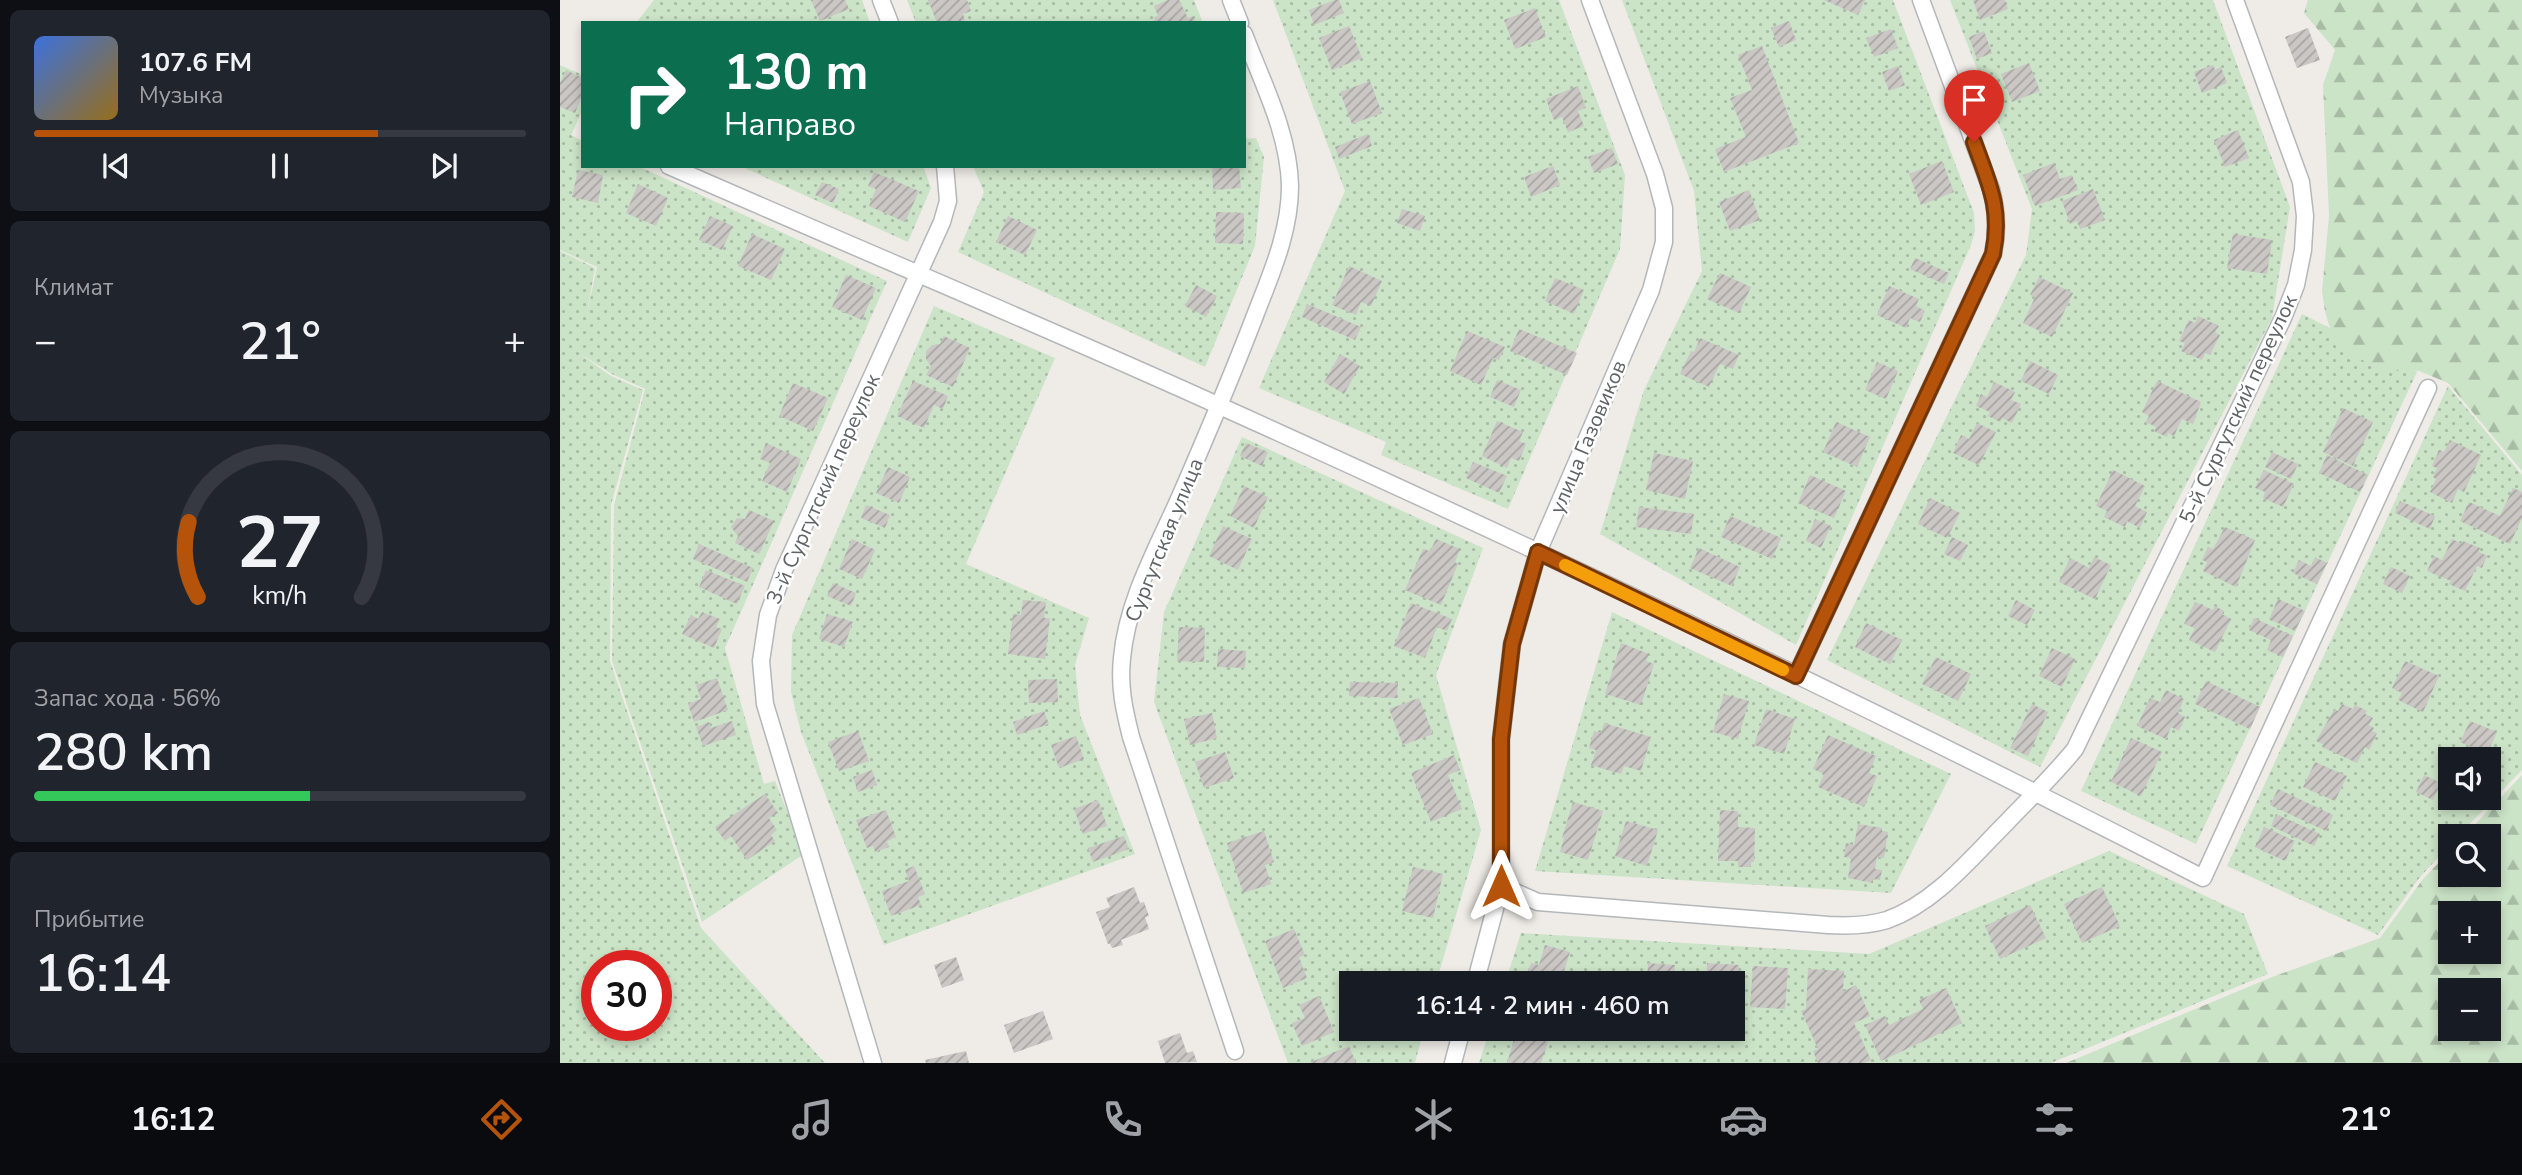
<!DOCTYPE html>
<html lang="ru">
<head>
<meta charset="utf-8">
<style>
	:root { --surface:#171b24; --page:#20242c; --text:#f1f3f6; --muted:#9ea1a6; --line:#363941; --accent:#b45309 }
	body { margin:0; font-family:"Nunito Sans",sans-serif; background:var(--page); color:var(--text); height:100vh; display:flex; flex-direction:column; font-size:26px; white-space:nowrap }
	* { box-sizing:border-box; margin:0 }
	p { font-size:23px; color:var(--muted) }
	.icon { flex:none; width:38px; height:38px; fill:none; stroke:currentColor; stroke-width:2; stroke-linecap:round; stroke-linejoin:round }
	.map { position:relative; flex:1; overflow:hidden }
	.side { display:flex; flex-direction:column; gap:10px; padding:10px; background:#0d0f14; width:560px }
	.side>* { flex:none }
	.guide { position:absolute; left:21px; top:21px; width:665px; height:147px; border-radius:0px; box-shadow:0 4px 10px #0003; background:#0b6e4f; color:#fff; overflow:hidden }
	.tools { position:absolute; left:1878px; top:747px; display:grid; gap:14px }
	.tools a { display:grid; place-items:center; width:63px; height:63px; border-radius:0px; background:var(--surface); box-shadow:0 4px 10px #0003; font-size:35px }
	.speed { position:absolute; left:21px; top:950px; display:flex; gap:14px; font-size:35px; font-weight:700; text-align:center }
	.speed>* { display:grid; place-content:center; width:91px; height:91px; border-radius:50%; background:var(--surface); box-shadow:0 4px 10px #0003; line-height:1 }
	.speed .limit { border:10px solid #d22; background:#fff; color:#111 }
	.pin { position:absolute; display:grid; place-items:center; width:60px; height:60px; color:#fff; margin:-72px -30px; border-radius:50% 50% 50% 0; rotate:-45deg; box-shadow:0 0 7px #0007 }
	.pin .icon { rotate:45deg }
	.me { position:absolute; width:77px; margin:-38px; rotate:0deg; stroke-linejoin:round; filter:drop-shadow(0 0 5px #0008) }
	.turn { display:flex; align-items:center; gap:24px; height:147px; padding:0 28px; font-size:32px }
	.turn .icon { width:91px; height:91px; stroke-width:2.5 }
	.turn b { display:block; font-size:49px; line-height:60px }
	.big { font-size:52px; font-weight:600; line-height:1.1 }
	.side .card { flex:1; display:flex; flex-direction:column; justify-content:center; gap:10px; min-width:0; padding:0 24px; border-radius:10px; background:var(--page) }
	.side .dial { align-items:center; gap:0 }
	.dial svg { height:182px; overflow:visible; fill:none; stroke:var(--line); stroke-width:7; stroke-linecap:round; text-anchor:middle }
	.dial text { fill:var(--text); stroke:none }
	.song { display:flex; align-items:center; gap:21px }
	.cover { width:84px; height:84px; border-radius:10px; background:linear-gradient(135deg,hsl(220 70% 55%),hsl(40 70% 35%)) }
	.played { height:7px; border-radius:4px; background:linear-gradient(90deg,var(--accent) 70%,var(--line) 70%) }
	.keys { display:flex; justify-content:space-around; direction:ltr }
	.heat { display:flex; justify-content:space-between; align-items:center; font-size:38px; direction:ltr }
	.charge { height:10px; border-radius:5px; background:linear-gradient(90deg,#34c759 56%,var(--line) 0) }
	.trip { position:absolute; left:779px; top:971px; width:406px; height:70px; border-radius:0px; background:var(--surface); box-shadow:0 4px 10px #0003; font-weight:600; line-height:70px; text-align:center }
	.dock { display:flex; height:112px; justify-content:space-around; align-items:center; background:#090b0e; color:var(--muted) }
	.dock .icon { width:49px; height:49px }
	.dock .current { color:var(--accent) }
	.dock b { font-size:32px; color:var(--text) }
	main { display:flex; flex:1; min-height:0 }
	.map>svg:first-child { display:block }
	.grass { fill:url(#grass-dots); fill-rule:evenodd }
	.forest { fill:url(#forest-firs); fill-rule:evenodd }
	.building { fill:url(#building-hatch) }
	.lines { fill:none; stroke-linecap:round; stroke-linejoin:round }
	.street-casing { stroke:#b4b7ba; stroke-width:19 }
	.street { stroke:#fff; stroke-width:16 }
	.route-casing { stroke:#753606; stroke-width:18 }
	.route { stroke:#b45309; stroke-width:12 }
	.slow { stroke:#f59e0b; stroke-width:12 }
	.labels { text-anchor:middle; dominant-baseline:central; stroke-width:5; stroke-linejoin:round; paint-order:stroke }
	.street-label { font-size:21px; fill:#5f6365; stroke:#fff }
</style>
</head>
<body>
<main>
<section class="side">
<div class="card">
<div class="song"><i class="cover"></i><div><b>107.6 FM</b><p>Музыка</p></div></div>
<div class="played"></div>
<div class="keys"><svg class="icon" aria-label="previous" viewBox="0 0 24 24"><path d="M18 5L8 12l10 7zM5 5v14"/></svg><svg class="icon" aria-label="pause" viewBox="0 0 24 24"><path d="M8 5v14M16 5v14"/></svg><svg class="icon" aria-label="next" viewBox="0 0 24 24"><path d="M6 5l10 7-10 7zM19 5v14"/></svg></div>
</div>
<div class="card"><p>Климат</p>
<div class="heat"><a>−</a><b class="big">21°</b><a>+</a></div>
</div>
<div class="card dial"><svg viewBox="0 0 100 80">
<path d="M14 69A42 42 0 1 1 86 69"/>
<path d="M14 69A42 42 0 0 1 10 36" stroke="#b45309"/>
<text x="50" y="56" font-size="32" font-weight="700">27</text>
<text x="50" y="72" font-size="11">km/h</text>
</svg></div>
<div class="card"><p>Запас хода · 56%</p><b class="big">280 km</b><div class="charge"></div></div>
<div class="card"><p>Прибытие</p><b class="big">16:14</b></div>
</section>
<div class="map">
<svg width="1962" height="1063" viewBox="0 0 1962 1063">
	<defs>
		<pattern id="grass-dots" width="8" height="8" patternUnits="userSpaceOnUse" patternTransform="scale(1.75)"><rect width="8" height="8" fill="#cbe3c7"/><path d="M2 2h.1M6 6h.1" fill="none" stroke="#a8bca5" stroke-width="1.8" stroke-linecap="round"/></pattern>
		<pattern id="forest-firs" width="22" height="20" patternUnits="userSpaceOnUse" patternTransform="scale(1.75)"><rect width="22" height="20" fill="#cbe3c7"/><path d="M5 1l3.5 6h-7zM16 11l3.5 6h-7z" fill="#a8bca5"/></pattern>
		<pattern id="building-hatch" width="6" height="6" patternUnits="userSpaceOnUse" patternTransform="scale(1.75)"><rect width="6" height="6" fill="#cac7c4"/><path d="M-1 1l2-2M0 6l6-6M5 7l2-2" fill="none" stroke="#a7a5a3"/></pattern>
	</defs>
	<rect width="100%" height="100%" fill="#efece7"/>
	<path class="grass" d="M94,0H302L310,23H76Z
		M347,0H634L643,23H356Z
		M713,0H999L1065,175L1060,249L948,509L821,455L826,442L699,388L785,191Z
		M1062,0H1333L1414,213L1415,231L1411,245L1236,645L1040,534L1084,390L1142,271L1134,191Z
		M1390,0H1653L1730,207L1712,318L1480,767L1267,660L1466,255L1472,209Z
		M0,65L23,75V109L11,135L23,141V166H78L327,281L165,648L204,784L215,781L244,854L142,922L52,661L54,505L85,389L52,374L19,353L51,376L83,390L51,505L50,661L141,928L265,1063H0V251L35,268L27,313L37,267L0,250ZM37,966H96V1026H37Z
		M684,133L687,139L696,138L704,157L695,246L645,367L398,252L424,192L413,166H684Z
		M180,166H363L371,188L348,242Z
		M374,306L495,358L406,564L529,618L515,665L520,715L575,854L324,945L241,732L231,692L232,635Z
		M1742,314L1857,372L1636,844L1521,791Z
		M1888,386L1962,475V770L1898,836H1890V845L1860,877L1818,935L1667,866ZM1890,760H1928V798H1890Z
		M682,437L923,548L876,675L921,830L876,983L791,984V1029H864L855,1063H728L594,702L604,612Z
		M1052,612L1391,774L1331,893L975,871Z
		M1549,851L1684,914L1708,974L1491,1063H919L930,1029H1172V984L945,983L961,933L1309,954Z"/>
	<path class="forest" d="M1748,0H1962V471L1888,383L1859,371H1825L1792,355L1772,334L1765,312L1762,291L1769,216L1763,85L1775,50L1744,13Z
		M1962,775V1063H1506L1712,977L1820,938L1863,879L1890,851V875H1928V836H1904ZM1890,914H1928V952H1890ZM1890,990H1928V1029H1890Z"/>
	<path class="building" d="M251,0H285L289,9L260,21Z
		M368,0H407L411,11L403,14L405,20L397,23H387L386,21L377,23Z
		M608,0H619L628,18L633,16L635,23H590L595,20L594,17L598,16L594,6Z
		M775,0H779L784,13L754,25L749,10Z
		M1264,0H1305L1298,15Z
		M1413,0H1445L1448,9L1420,20Z
		M975,8L986,37L955,49L944,20Z
		M1229,21L1236,40L1219,47L1211,28Z
		M789,26L802,58L772,70L759,38Z
		M1748,28L1760,60L1737,68L1725,37Z
		M1331,29L1338,48L1314,57L1306,38Z
		M1424,31L1432,53L1417,59L1409,37Z
		M1202,46L1239,143L1164,172L1155,149L1186,137L1170,98L1192,90L1178,55Z
		M1469,63L1480,91L1452,102L1441,74Z
		M1653,65L1655,70L1661,67L1667,83L1642,93L1634,72Z
		M1338,66L1345,85L1329,91L1322,72Z
		M6,70L23,78V94L15,113L0,107V83Z
		M810,81L822,113L792,124L780,92Z
		M1018,86L1026,108L1018,111L1024,126L1008,132L1002,117L994,120L986,99Z
		M1678,130L1689,158L1665,167L1654,140Z
		M808,134L812,146L779,159L775,147Z
		M1052,148L1058,164L1034,173L1028,157Z
		M1382,161L1394,192L1361,205L1349,174Z
		M1494,163L1500,179L1512,175L1518,190L1475,206L1463,175Z
		M652,166H679L681,188L653,190Z
		M993,166L1000,185L971,197L964,177Z
		M18,170L43,175L38,203L12,197Z
		M314,172L359,191L345,222L309,206L316,189L308,186Z
		M262,182L279,189L273,203L255,195Z
		M78,184L108,198L96,226L66,213Z
		M1533,189L1545,220L1520,229L1517,221L1510,224L1502,201Z
		M1189,190L1200,220L1170,231L1159,202Z
		M842,209L865,216L860,231L837,223Z
		M656,212L684,213L683,244L655,243Z
		M150,216L173,226L162,250L139,240Z
		M448,216L477,230L465,255L436,242Z
		M192,234L225,249L211,280L178,266Z
		M1673,234L1712,240L1707,274L1667,268Z
		M1355,258L1389,273L1384,284L1350,269Z
		M789,266L822,281L811,306L801,302L796,315L772,305Z
		M1160,273L1191,287L1179,313L1147,299Z
		M286,275L316,288L302,320L272,307Z
		M1479,277L1513,293L1492,337L1463,323L1475,297L1470,295Z
		M995,278L1024,290L1014,314L985,301Z
		M636,285L657,296L646,317L625,306Z
		M1329,286L1359,299L1356,306L1365,311L1360,322L1350,318L1346,328L1317,315Z
		M747,304L801,327L795,340L742,317Z
		M1638,316L1659,326L1655,332L1660,335L1650,355L1645,353L1642,360L1621,351L1625,343L1619,341L1629,320L1635,323Z
		M959,329L1017,353L1007,375L950,351Z
		M907,331L945,347L939,360L933,358L921,385L890,371Z
		M384,336L410,348L393,387L366,375L371,366L366,359V351L372,345L380,344Z
		M1140,338L1179,355L1173,369L1160,364L1149,387L1120,374L1131,351L1134,352Z
		M780,354L800,366L784,394L764,382Z
		M1470,361L1498,375L1489,394L1461,381Z
		M1317,362L1338,371L1326,399L1305,390Z
		M937,380L961,390L954,407L930,397Z
		M353,381L388,396L383,409L374,405L364,428L337,416Z
		M1597,381L1641,402L1633,424L1622,419L1614,436L1608,433L1607,437L1594,431L1596,427L1586,422L1589,416L1582,412Z
		M1434,382L1455,392L1451,400L1461,404L1452,423L1442,418L1440,422L1428,416L1430,412L1416,406L1421,394L1427,397Z
		M233,383L268,398L253,431L219,416Z
		M1783,408L1813,422L1793,466L1763,452Z
		M937,421L963,432L959,441L966,444L959,461L951,458L947,468L922,456Z
		M1276,422L1310,437L1297,467L1263,452Z
		M1417,423L1436,432L1419,465L1393,453L1401,435L1409,439Z
		M1890,440L1921,455L1904,492L1898,489L1892,503L1870,492L1876,479L1873,477L1877,468L1872,466L1879,450L1884,452Z
		M206,443L241,459L227,492L202,481L210,463L200,459Z
		M686,443L708,452L702,466L680,456Z
		M1712,452L1738,464L1731,479L1705,467Z
		M1094,453L1133,461L1125,499L1086,490Z
		M1767,455L1808,475L1800,492L1759,473Z
		M913,462L947,476L939,493L906,478Z
		M328,467L350,477L339,503L316,493Z
		M1553,470L1585,486L1575,506L1587,512L1580,528L1567,521L1565,527L1544,517L1547,511L1536,506Z
		M1704,470L1734,484L1723,507L1703,498L1705,492L1695,488Z
		M1250,475L1286,491L1274,518L1238,503Z
		M684,486L708,497L694,528L670,516Z
		M1953,488L1962,492V518L1950,544L1900,521L1909,502L1940,516Z
		M1370,498L1400,513L1387,538L1358,524Z
		M1840,501L1875,516L1870,529L1835,513Z
		M306,505L330,515L325,528L301,518Z
		M1079,507L1134,514L1131,534L1076,527Z
		M189,510L214,521L199,554L175,543L178,536L171,527L177,518L185,519Z
		M1170,516L1221,538L1212,559L1161,537Z
		M1255,519L1271,526L1261,548L1246,541Z
		M663,526L692,539L678,570L649,556Z
		M1665,527L1695,540L1676,587L1643,571L1647,562L1642,560L1648,547L1653,549Z
		M1392,537L1408,545L1400,561L1384,554Z
		M292,539L315,550L302,579L279,569Z
		M876,539L900,549L895,562L898,564L881,605L845,590L863,549L870,551Z
		M1892,539L1902,544L1903,541L1920,548L1919,552L1927,556L1922,568L1917,566L1905,591L1889,584L1891,581L1867,571L1874,556L1882,560Z
		M139,544L193,568L187,582L133,559Z
		M1139,548L1180,567L1172,586L1130,568Z
		M1534,557L1551,565L1535,599L1499,582L1510,558L1529,568Z
		M1755,557L1767,563L1757,584L1733,573L1739,560L1751,566Z
		M1831,567L1850,576L1842,593L1823,584Z
		M146,570L185,586L177,604L139,587Z
		M273,583L296,593L291,606L267,596Z
		M1718,599L1745,611L1735,631L1709,619Z
		M463,600L486,602L484,618H490L485,659L448,654L453,614L461,615Z
		M1456,600L1475,610L1467,625L1448,616Z
		M1635,602L1653,610L1655,606L1664,611L1662,614L1671,619L1655,652L1629,640L1635,628L1624,624Z
		M851,603L892,619L887,631L877,627L865,658L834,646Z
		M142,612L160,619L156,627L162,629L154,648L122,634L131,615L138,619Z
		M267,614L293,622L284,647L259,639Z
		M1694,618L1733,636L1723,657L1707,650L1711,640L1689,630Z
		M1306,623L1342,640L1330,664L1295,647Z
		M619,627L645,628L644,662L617,661Z
		M1061,643L1089,654L1086,661L1094,664L1081,705L1045,694Z
		M1492,648L1515,659L1502,687L1479,676Z
		M658,649L686,651L685,668L657,667Z
		M1376,657L1411,674L1398,701L1362,684Z
		M1845,661L1879,676L1863,712L1838,700L1842,693L1832,688Z
		M157,678L168,710L134,722L128,704L141,699L136,685Z
		M497,679L498,702L469,703L468,680Z
		M1646,681L1700,707L1690,729L1635,704Z
		M790,682L838,683L837,698L789,696Z
		M1606,690L1624,699L1618,713L1625,717L1619,731L1611,727L1606,739L1577,726L1590,698L1600,702Z
		M1164,694L1189,701L1178,739L1153,732Z
		M859,698L873,734L843,745L829,709Z
		M1472,704L1488,712L1468,756L1450,748Z
		M1782,704L1793,709L1795,705L1807,711L1805,714L1813,718L1809,725L1814,728L1812,731L1817,733L1809,750L1805,747L1797,763L1762,747L1763,744L1756,741L1774,710L1778,711Z
		M1206,709L1235,719L1224,754L1194,745Z
		M484,711L489,724L457,735L453,722Z
		M652,713L657,738L630,745L624,719Z
		M172,721L176,735L143,746L136,727L149,722L151,728Z
		M1910,721L1937,732L1927,754L1900,742Z
		M1044,723L1091,737L1081,771L1064,766L1061,774L1031,765L1036,750L1029,748L1034,731L1041,733Z
		M298,731L309,761L279,771L268,742Z
		M1268,735L1316,756L1309,773L1317,776L1304,807L1258,787L1264,774L1253,769Z
		M516,736L524,759L499,768L491,745Z
		M1571,738L1602,752L1581,796L1551,782Z
		M665,752L674,778L644,788L635,762Z
		M894,755L900,770L888,775L902,809L871,822L851,773Z
		M1755,762L1787,776L1775,801L1743,787Z
		M312,770L317,785L298,792L293,777Z
		M1864,775L1881,783L1873,800L1856,792Z
		M1718,789L1773,815L1766,831L1710,805Z
		M205,794L218,813L209,818L217,830L211,835L215,841L187,860L171,836L165,841L155,827Z
		M538,800L547,826L523,834L514,809Z
		M1013,802L1043,811L1028,860L1000,852L1004,838H1002Z
		M326,810L336,837L327,841L329,847L315,852L313,846L307,848L296,820Z
		M1160,810L1178,811V827L1195,828L1194,862H1191V867H1178V861H1158Z
		M1716,814L1760,834L1754,846L1711,826Z
		M1066,821L1098,830L1087,866L1055,856Z
		M1298,824L1322,828V831L1328,832L1324,858L1317,857L1315,869L1322,870L1320,880L1313,879V883L1288,878L1291,858L1284,857L1286,843L1294,845Z
		M1704,827L1735,841L1725,861L1695,847Z
		M704,831L714,862L705,865L711,884L683,893L667,843Z
		M564,836L569,849L533,862L528,848Z
		M354,866L365,894L358,897L361,905L331,916L322,891L349,881L345,870Z
		M853,867L883,874L873,918L842,911Z
		M574,887L580,903L584,902L589,916L585,917L589,929L561,940L563,945L552,948L550,944H548L536,912L550,907L546,898Z
		M1542,887L1560,926L1522,943L1504,904Z
		M1470,905L1486,938L1440,959L1425,926Z
		M734,929L745,955L739,957L747,978L723,988L705,941Z
		M985,945L1010,952L1000,984H978L974,982L975,978L966,976L971,963L979,965Z
		M396,957L404,980L382,988L374,965Z
		M1088,963L1115,965L1114,984H1087Z
		M1147,963L1179,965L1176,1008L1172,1007V984H1146Z
		M1193,966L1228,968L1225,1009L1190,1007Z
		M1248,969L1284,971L1283,992L1296,985L1310,1016L1294,1023L1311,1060L1305,1063H1258L1253,1051L1258,1049L1241,1011L1246,1009Z
		M1386,988L1402,1023L1321,1061L1305,1025L1325,1016L1329,1025L1363,1009L1359,1000Z
		M759,996L774,1032L742,1046L732,1023L745,1018L739,1005Z
		M483,1011L493,1039L454,1053L444,1025Z
		M956,1032L988,1042L981,1063H947Z
		M620,1033L627,1053L633,1051L637,1062L605,1063L598,1041Z
		M789,1046L796,1063H749Z
		M406,1051L409,1063H366L365,1060Z"/>
	<g class="lines">
		<defs>
			<path id="street" d="M321,0L330,23
				M671,0L680,23
				M109,166C293,247 479,324 662,407C993,556 1321,712 1643,878L1868,388
				M1236,676L1433,254C1438,231 1437,212 1431,189L1361,0
				M941,886L978,902L1268,925C1288,926 1308,926 1327,920C1375,903 1411,858 1446,823C1470,798 1494,775 1515,749L1723,318L1736,285L1743,250L1745,216L1741,182L1675,0
				M915,984L941,886V739L952,644L978,552L1091,290L1104,242V208L1095,174L1030,0
				M675,1051L571,737C564,709 559,687 562,658C567,602 596,550 619,499C646,437 672,376 696,313C712,272 730,231 730,186C729,133 702,82 684,34
				M313,1063L205,704L201,661L208,615L224,570L382,222L388,201L385,166
				M893,1063L902,1029"/>
		</defs>
		<use href="#street" class="street-casing"/>
		<use href="#street" class="street"/>
	</g>
	<g class="lines">
		<defs>
			<path id="route" d="M941,886V739L952,644L978,552L1236,676L1433,254C1442,208 1429,184 1414,142"/>
		</defs>
		<use href="#route" class="route-casing"/>
		<use href="#route" class="route"/>
		<path class="slow" d="M1005,565L1223,670"/>
	</g>
	<g class="labels">
		<g class="street-label">
			<text transform="translate(1678 409) rotate(-65)">5-й Сургутский переулок</text>
			<text transform="translate(1028 437) rotate(-67)">улица Газовиков</text>
			<text transform="translate(263 489) rotate(-66)">3-й Сургутский переулок</text>
			<text transform="translate(604 540) rotate(-68)">Сургутская улица</text>
		</g>
	</g>
</svg>
<div class="tools">
<a><svg class="icon" aria-label="sound" viewBox="0 0 24 24"><path d="M4 9h4l5-4v14l-5-4H4zM17 9q2 3 0 6"/></svg></a>
<a><svg class="icon" aria-label="search" viewBox="0 0 24 24"><circle cx="10" cy="10" r="6"/><path d="M15 15l6 6"/></svg></a>
<a>+</a>
<a>−</a>
</div>
<div class="speed"><div class="limit">30</div></div>
<div class="pin" style="left:1414px;top:142px;background:#d93025"><svg class="icon" aria-label="arrive" viewBox="0 0 24 24"><path d="M6 21V4h12l-3 4 3 4H6"/></svg></div>
<svg class="me" style="left:941px;top:886px" viewBox="-20 -20 40 40"><path d="M0-17L14 15 0 8-14 15z" fill="#b45309" stroke="#fff" stroke-width="4"/></svg>
<div class="trip">16:14 · 2 мин · 460 m</div>
<div class="guide">
<div class="turn"><svg class="icon" aria-label="right" viewBox="0 0 24 24"><path d="M7 20v-9h11M14 6l5 5-5 5"/></svg><div><b>130 m</b>Направо</div></div>
</div>
</div>
</main>
<nav class="dock">
<b>16:12</b>
<svg class="icon current" aria-label="directions" viewBox="0 0 24 24"><path d="M12 3l9 9-9 9-9-9zM9 14v-3h6M13 9l2 2-2 2"/></svg>
<svg class="icon" aria-label="music" viewBox="0 0 24 24"><path d="M9 18V5l10-2v13"/><circle cx="6" cy="18" r="3"/><circle cx="16" cy="16" r="3"/></svg>
<svg class="icon" aria-label="phone" viewBox="0 0 24 24"><path d="M5 4h4l2 5-3 2q2 4 5 5l2-3 5 2v4C11 20 4 13 5 4z"/></svg>
<svg class="icon" aria-label="climate" viewBox="0 0 24 24"><path d="M12 3v18M4 7l16 10M4 17L20 7"/></svg>
<svg class="icon" aria-label="car" viewBox="0 0 24 24"><path d="M5 17H2v-5l4-1 3-4h7l3 4 3 1v5h-3M9 17h6M6 11h13"/><circle cx="7" cy="17" r="2"/><circle cx="17" cy="17" r="2"/></svg>
<svg class="icon" aria-label="filters" viewBox="0 0 24 24"><path d="M4 7h16M4 17h16"/><circle cx="9" cy="7" r="2"/><circle cx="15" cy="17" r="2"/></svg>
<b>21°</b>
</nav>
</body>
</html>
